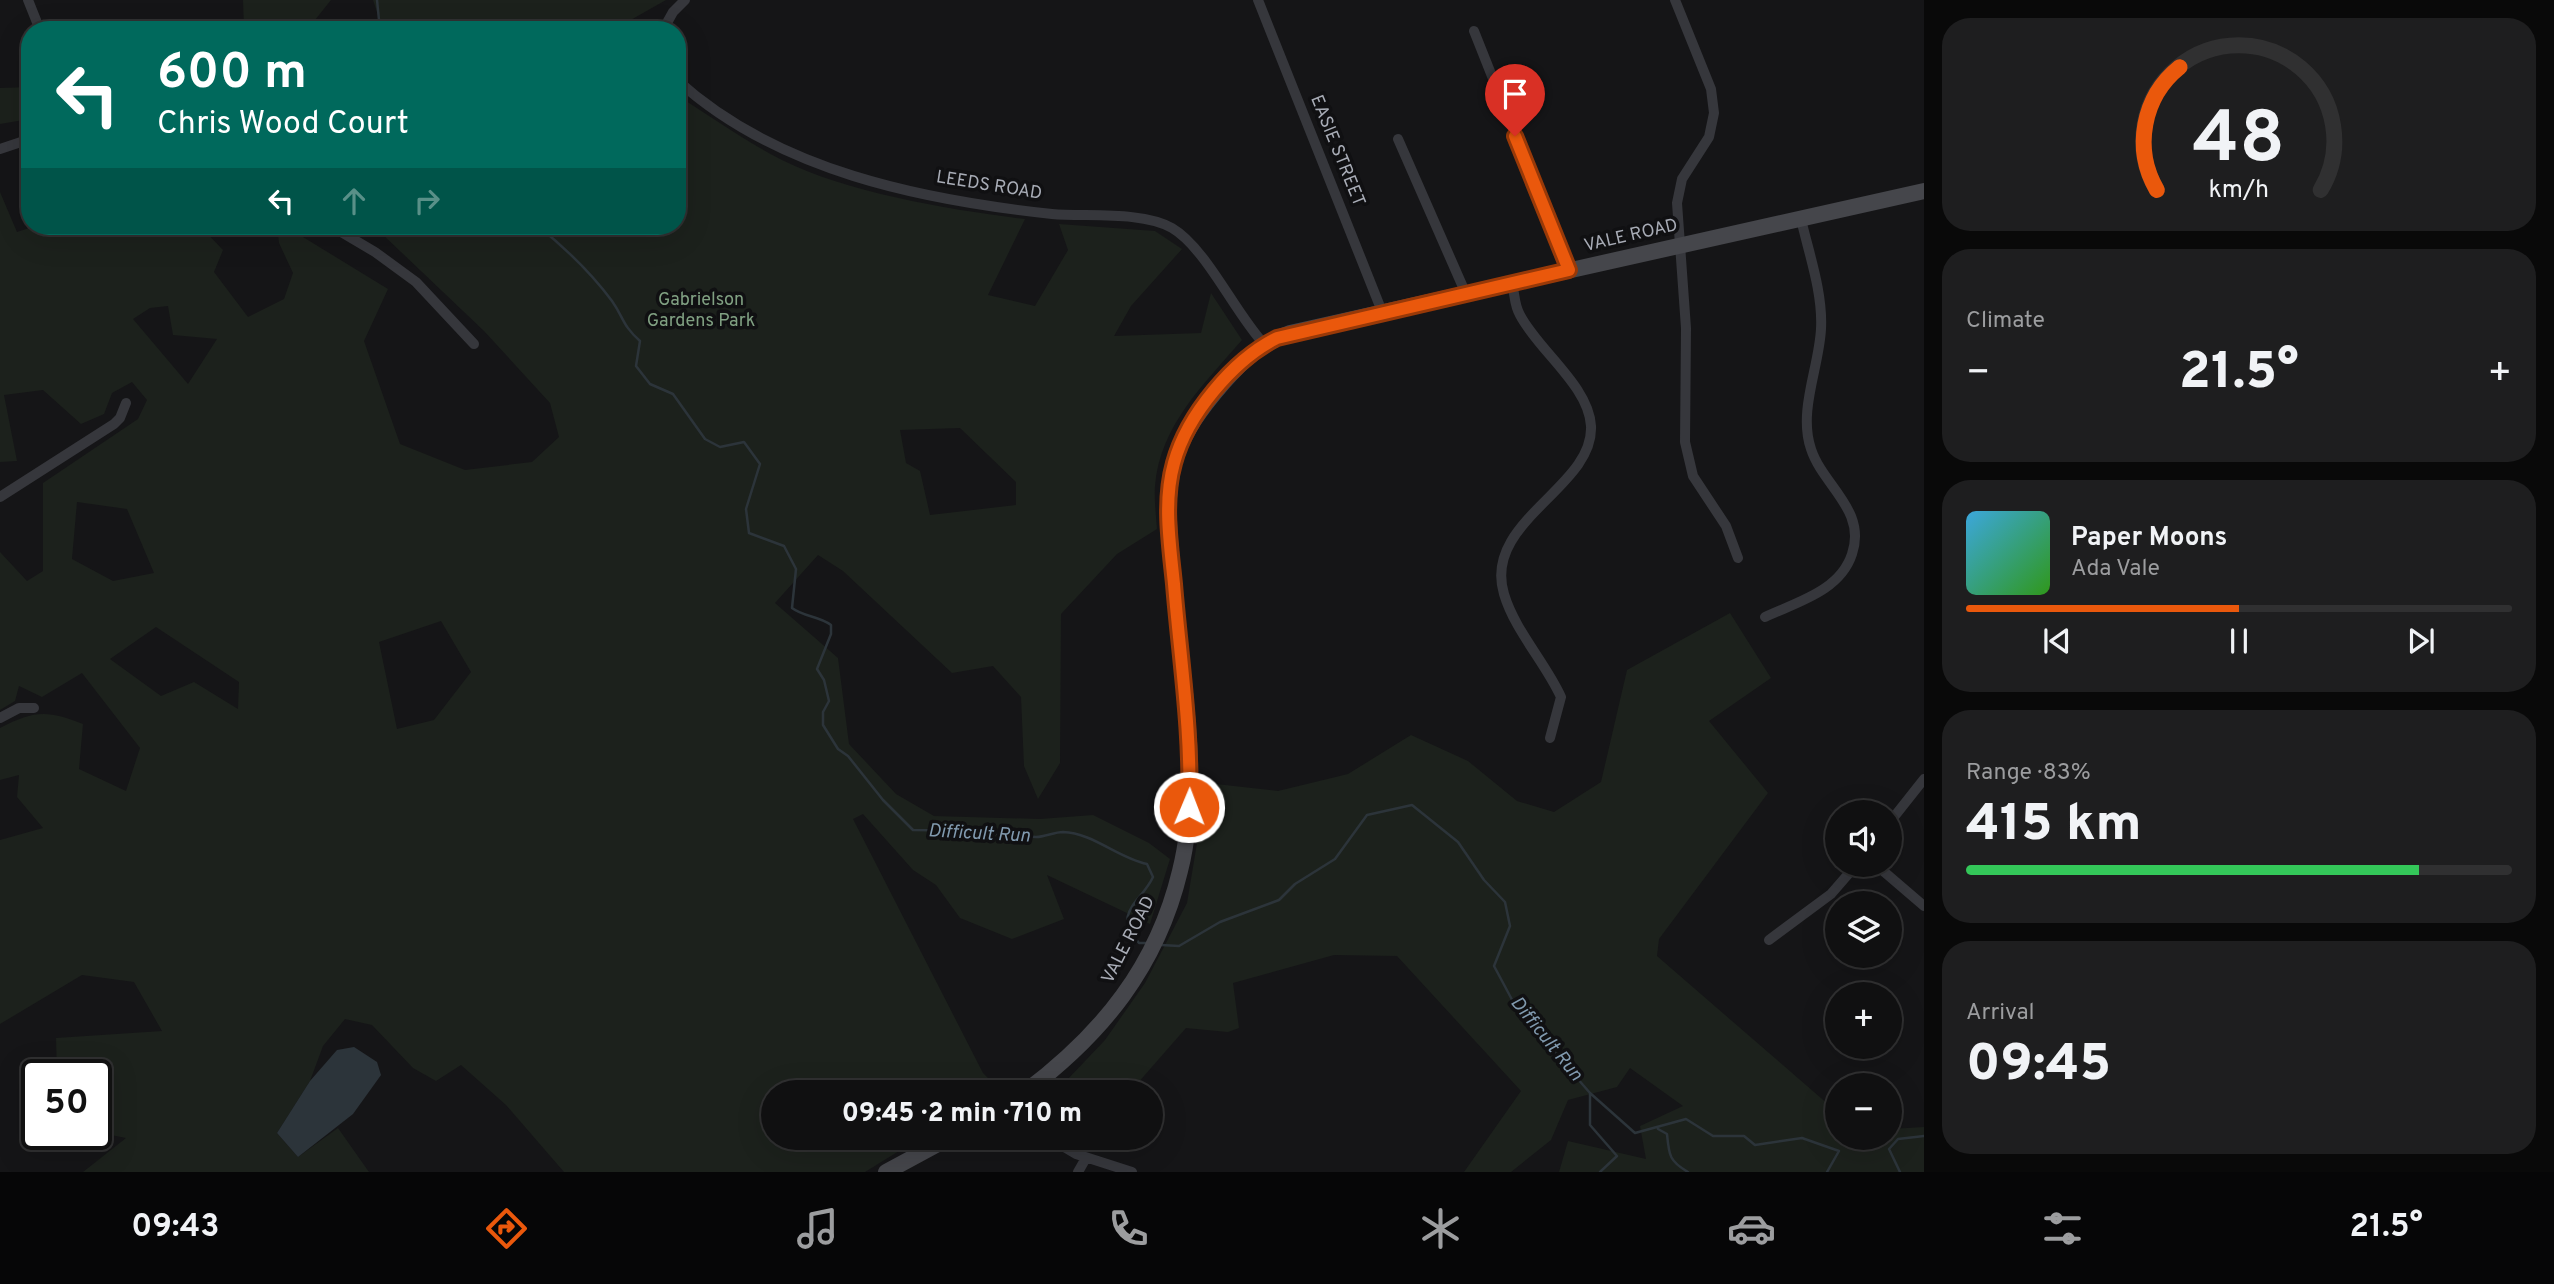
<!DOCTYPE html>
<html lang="en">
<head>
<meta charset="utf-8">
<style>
	:root { --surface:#101011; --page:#1e1e1f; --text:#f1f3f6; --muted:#9c9d9f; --line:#303031; --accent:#ea580c }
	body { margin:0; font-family:Overpass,sans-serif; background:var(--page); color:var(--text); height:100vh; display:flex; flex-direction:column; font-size:26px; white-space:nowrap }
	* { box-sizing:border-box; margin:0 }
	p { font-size:23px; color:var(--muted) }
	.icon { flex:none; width:38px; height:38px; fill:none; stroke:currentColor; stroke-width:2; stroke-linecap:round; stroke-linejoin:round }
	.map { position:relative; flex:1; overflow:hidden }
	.drawer { display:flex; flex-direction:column; gap:18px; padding:18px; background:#090909; width:630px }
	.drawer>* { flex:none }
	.hud { position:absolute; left:21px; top:21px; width:665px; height:214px; border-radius:28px; box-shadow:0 7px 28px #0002,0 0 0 2px var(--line); background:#00695c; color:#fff; overflow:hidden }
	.fabs { position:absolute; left:1825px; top:800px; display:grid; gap:14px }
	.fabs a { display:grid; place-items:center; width:77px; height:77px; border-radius:50%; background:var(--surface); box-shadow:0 7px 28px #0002,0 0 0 2px var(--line); font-size:35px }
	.speed { position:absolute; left:21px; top:1059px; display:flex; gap:14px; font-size:35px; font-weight:700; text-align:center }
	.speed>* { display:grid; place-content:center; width:91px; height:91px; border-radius:50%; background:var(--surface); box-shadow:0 7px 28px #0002,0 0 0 2px var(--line); line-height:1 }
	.speed .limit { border:4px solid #111; border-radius:10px; background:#fff; color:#111 }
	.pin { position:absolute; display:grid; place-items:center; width:60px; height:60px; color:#fff; margin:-72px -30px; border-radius:50% 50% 50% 0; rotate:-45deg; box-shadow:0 0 7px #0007 }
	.pin .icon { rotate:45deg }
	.me { position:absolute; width:77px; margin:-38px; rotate:1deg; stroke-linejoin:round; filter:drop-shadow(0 0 5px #0008) }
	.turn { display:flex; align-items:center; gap:24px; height:147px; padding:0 21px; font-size:32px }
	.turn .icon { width:91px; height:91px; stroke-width:2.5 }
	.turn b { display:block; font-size:49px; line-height:60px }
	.lanes { display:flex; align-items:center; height:66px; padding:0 21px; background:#0003; justify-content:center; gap:35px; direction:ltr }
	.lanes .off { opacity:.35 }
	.big { font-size:52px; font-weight:800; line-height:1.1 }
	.drawer .tile { flex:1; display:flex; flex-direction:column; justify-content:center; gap:10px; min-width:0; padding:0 24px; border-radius:28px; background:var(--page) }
	.drawer .dial { align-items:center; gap:0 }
	.dial svg { height:182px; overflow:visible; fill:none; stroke:var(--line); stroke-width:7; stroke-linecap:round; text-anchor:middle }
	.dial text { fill:var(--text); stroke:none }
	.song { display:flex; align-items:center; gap:21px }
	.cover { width:84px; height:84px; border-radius:10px; background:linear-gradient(135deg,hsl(200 70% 55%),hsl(110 70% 35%)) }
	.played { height:7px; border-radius:4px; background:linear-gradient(90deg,var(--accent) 50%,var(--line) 50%) }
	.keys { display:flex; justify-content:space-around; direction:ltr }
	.heat { display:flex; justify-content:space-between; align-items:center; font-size:38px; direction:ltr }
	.charge { height:10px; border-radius:5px; background:linear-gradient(90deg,#34c759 83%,var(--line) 0) }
	.trip { position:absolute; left:761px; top:1080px; width:402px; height:70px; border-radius:35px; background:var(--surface); box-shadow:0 7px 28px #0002,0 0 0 2px var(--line); font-weight:800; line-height:70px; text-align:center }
	.dock { display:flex; height:112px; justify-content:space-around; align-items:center; background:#060607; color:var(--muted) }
	.dock .icon { width:49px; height:49px }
	.dock .current { color:var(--accent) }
	.dock b { font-size:32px; color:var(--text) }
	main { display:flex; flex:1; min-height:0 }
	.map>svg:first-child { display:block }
	.green { fill:#1c211c; fill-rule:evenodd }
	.water { fill:#2c343a }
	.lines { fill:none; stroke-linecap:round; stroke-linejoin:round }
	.stream { stroke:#2c343a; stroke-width:2.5 }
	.minor { stroke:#36373c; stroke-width:10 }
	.secondary { stroke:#45464b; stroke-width:16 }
	.route-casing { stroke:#983908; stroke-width:18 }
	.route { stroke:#ea580c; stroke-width:12 }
	.labels { text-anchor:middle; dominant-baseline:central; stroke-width:7; stroke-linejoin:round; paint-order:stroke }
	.street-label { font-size:18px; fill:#a8acb6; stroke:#101012 }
	.park-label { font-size:18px; fill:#80a082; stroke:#101012 }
	.water-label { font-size:19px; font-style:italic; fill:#819aaf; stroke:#101012 }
</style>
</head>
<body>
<main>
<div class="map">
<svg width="1924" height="1172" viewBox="0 0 1924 1172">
	<rect width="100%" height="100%" fill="#151517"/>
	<path class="green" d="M243,0H331L307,30H244Z
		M373,0H666L613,30H383Z
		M30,87V119L0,124V88Z
		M677,95C711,117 745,141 782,160C848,193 951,210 1025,219L988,295L1035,306L1068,250L1059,224L1155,231L1182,249L1131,306L1114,336L1201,333L1211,293L1242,340C1205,383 1160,425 1155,486C1154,500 1156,515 1157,529L1117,554L1061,614L1060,763L1038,799L1024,766L1021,697L993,666L952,673L843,571L818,555L775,603L838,658L849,744L896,794L934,816L1040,819L1093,815L1149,843L1170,859L1150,924L1047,875L1064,919L1012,939L960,918L936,885L913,870L863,814L853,819L983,1073L997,1087L990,1092H774V1138H920L865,1172H564L506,1105L461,1065L436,1081L413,1068L372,1025L345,1019L323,1046L310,1081L277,1133L298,1157L338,1128L369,1172H83L126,1138L96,1132V1074H57L56,1038L162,1031L134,982L82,975L0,1024V840L43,828L17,797L19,775L0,780V728C34,710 48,710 83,724L79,769L126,791L140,748L82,673L42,697L19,686L15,701L0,710V552L27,581L43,571V483L138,419L147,400L132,382L112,393L104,414L81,424L43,390L4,395L17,461L0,462V192L17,232L35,226H200L223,250L214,272L248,317L284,299L293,273L279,243L277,226H285L388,289L364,341L400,444L465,470L532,462L559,437L550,403L484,331L380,232L384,226H677ZM168,306L173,335L217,339L188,384L133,319L150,308ZM960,428L1016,482V505L930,515L920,471L906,463L900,430ZM77,502L127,509L154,573L113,581L72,559ZM441,621L471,672L434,720L397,729L379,642ZM156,627L239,682L238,709L194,682L161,696L110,659Z
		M1730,613L1771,678L1709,721L1768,793L1659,939L1657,956L1837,1112L1838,1138H1890V1129L1924,1127V1172H1559L1568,1141L1646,1159L1640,1126L1683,1106L1630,1068L1617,1087L1568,1100L1551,1140L1511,1172H1464L1521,1091L1397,956L1334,955L1233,983L1239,1028L1228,1032L1186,1028L1130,1092H1063L1067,1080L1105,1040L1145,983L1187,903L1207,783L1278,791L1348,774L1411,735L1468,761L1517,801L1554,812L1601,782L1627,670Z"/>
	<path class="water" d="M354,1047L377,1062L381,1075L353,1114L298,1157L277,1133L310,1081L337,1050Z"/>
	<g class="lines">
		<path class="stream" d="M377,0L380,30
			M538,226C564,247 592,274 612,301C624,318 622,325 640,341L636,366L650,384L673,394L705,439L720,447L744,442L760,464L746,509L749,533L784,546L796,569L792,608C804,617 819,616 831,625V634L817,669L824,680L829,701L823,712V725L838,749L848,756L883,800L913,830C955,830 995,834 1036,837C1045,837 1054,832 1063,832C1093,833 1118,858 1147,864L1153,877C1141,903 1111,912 1139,943H1147
			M1161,945L1179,946L1220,922L1279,900L1295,884L1335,859L1367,815L1412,805L1458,842L1484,880L1505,902L1510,926L1494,966L1517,1009L1590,1093V1125L1617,1156L1600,1172
			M1590,1093L1635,1133L1686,1119L1713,1136H1744L1755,1145L1802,1138L1839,1151L1827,1172
			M1658,1129L1667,1134C1669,1155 1669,1161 1688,1172
			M1900,1172L1889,1149L1898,1139L1924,1136"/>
		<path class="minor" d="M28,0L40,30
			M1258,0L1383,314
			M1675,0L1711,89L1714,113L1709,137L1682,179L1677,203L1686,328L1685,442L1693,476L1726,526L1738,558
			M663,30L673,12L685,0
			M1474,31L1569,270
			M677,80C777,171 922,200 1052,214C1087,217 1142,211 1172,228C1206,248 1235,313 1264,344
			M1398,139L1466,294
			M0,149L30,139
			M331,226L375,252L416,282L474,344
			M1512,284C1515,294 1514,305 1520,315C1538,350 1589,386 1591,426C1594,488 1482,521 1504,594C1515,631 1545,662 1561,697L1550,738
			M0,497L114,424L120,418L126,403
			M1765,617C1797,602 1840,591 1852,554C1867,510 1823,486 1811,449C1798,411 1819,368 1821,329C1823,293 1809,254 1801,219
			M0,718L19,708H34
			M1890,822L1924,779
			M1875,864L1924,906
			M1769,940L1831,894L1857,864
			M1049,1138L1076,1154L1132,1172
			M1078,1172L1086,1158"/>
		<path class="secondary" d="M1025,1092C1102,1034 1157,967 1180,871C1203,779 1181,678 1174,585C1171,545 1164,504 1174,464C1182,433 1203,406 1223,383C1243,360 1262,343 1290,333L1924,191
			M886,1172L949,1138"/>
	</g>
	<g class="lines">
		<defs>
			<path id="route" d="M1189,807C1192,733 1180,658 1174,584C1170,544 1163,502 1174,463C1187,415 1233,360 1277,338L1569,270L1515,136"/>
		</defs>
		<use href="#route" class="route-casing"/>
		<use href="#route" class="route"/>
	</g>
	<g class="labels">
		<g class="street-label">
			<text transform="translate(1337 151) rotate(68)">EASIE STREET</text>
			<text transform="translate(989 186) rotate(9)">LEEDS ROAD</text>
			<text transform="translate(1631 236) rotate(-13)">VALE ROAD</text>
			<text transform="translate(1129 940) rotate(-63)">VALE ROAD</text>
		</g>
		<g class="park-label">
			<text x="701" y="300">Gabrielson<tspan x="701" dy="21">Gardens Park</tspan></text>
		</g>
		<g class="water-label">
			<text transform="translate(979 834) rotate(3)">Difficult Run</text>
			<text transform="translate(1546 1039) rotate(51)">Difficult Run</text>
		</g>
	</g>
</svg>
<div class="fabs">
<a><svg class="icon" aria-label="sound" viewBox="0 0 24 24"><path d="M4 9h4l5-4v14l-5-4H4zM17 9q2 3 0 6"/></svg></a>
<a><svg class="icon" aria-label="layers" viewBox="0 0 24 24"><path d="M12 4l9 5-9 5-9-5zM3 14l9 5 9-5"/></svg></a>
<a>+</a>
<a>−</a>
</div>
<div class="speed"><div class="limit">50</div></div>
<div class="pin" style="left:1515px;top:136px;background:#d93025"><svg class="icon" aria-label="arrive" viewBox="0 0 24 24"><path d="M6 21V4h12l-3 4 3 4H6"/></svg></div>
<svg class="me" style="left:1189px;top:807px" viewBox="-20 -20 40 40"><circle r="17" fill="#ea580c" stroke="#fff" stroke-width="3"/><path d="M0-11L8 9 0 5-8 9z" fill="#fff"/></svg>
<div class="trip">09:45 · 2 min · 710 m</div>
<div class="hud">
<div class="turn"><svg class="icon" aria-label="left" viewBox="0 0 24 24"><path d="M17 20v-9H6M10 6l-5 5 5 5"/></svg><div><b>600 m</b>Chris Wood Court</div></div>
<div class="lanes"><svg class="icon" aria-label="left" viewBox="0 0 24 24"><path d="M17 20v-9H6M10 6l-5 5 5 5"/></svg><svg class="icon off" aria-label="ahead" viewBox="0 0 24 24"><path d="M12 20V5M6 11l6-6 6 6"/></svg><svg class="icon off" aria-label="right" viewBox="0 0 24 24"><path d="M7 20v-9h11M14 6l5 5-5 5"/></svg></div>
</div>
</div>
<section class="drawer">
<div class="tile dial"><svg viewBox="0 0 100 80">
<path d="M14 69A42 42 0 1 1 86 69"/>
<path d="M14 69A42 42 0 0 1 24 15" stroke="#ea580c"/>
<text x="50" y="56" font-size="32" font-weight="700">48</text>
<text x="50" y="72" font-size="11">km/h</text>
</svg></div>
<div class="tile"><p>Climate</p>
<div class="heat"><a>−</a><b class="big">21.5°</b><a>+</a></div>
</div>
<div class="tile">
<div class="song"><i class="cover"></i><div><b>Paper Moons</b><p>Ada Vale</p></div></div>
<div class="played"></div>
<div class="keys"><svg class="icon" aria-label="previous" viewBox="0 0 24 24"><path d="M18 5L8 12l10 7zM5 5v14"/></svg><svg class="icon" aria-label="pause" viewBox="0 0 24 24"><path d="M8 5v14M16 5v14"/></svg><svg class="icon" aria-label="next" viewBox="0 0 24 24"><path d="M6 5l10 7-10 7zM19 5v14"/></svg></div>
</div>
<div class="tile"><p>Range · 83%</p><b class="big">415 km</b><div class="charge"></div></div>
<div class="tile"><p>Arrival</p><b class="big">09:45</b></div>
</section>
</main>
<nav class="dock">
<b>09:43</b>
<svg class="icon current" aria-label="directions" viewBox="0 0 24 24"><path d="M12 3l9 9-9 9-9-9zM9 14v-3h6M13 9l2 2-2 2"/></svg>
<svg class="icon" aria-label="music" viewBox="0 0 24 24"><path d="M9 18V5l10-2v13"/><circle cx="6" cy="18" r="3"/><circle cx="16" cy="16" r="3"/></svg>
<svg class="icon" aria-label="phone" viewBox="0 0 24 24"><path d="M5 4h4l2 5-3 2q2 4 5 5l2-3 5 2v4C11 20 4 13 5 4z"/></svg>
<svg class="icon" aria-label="climate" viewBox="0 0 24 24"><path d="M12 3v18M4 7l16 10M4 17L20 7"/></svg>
<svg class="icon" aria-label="car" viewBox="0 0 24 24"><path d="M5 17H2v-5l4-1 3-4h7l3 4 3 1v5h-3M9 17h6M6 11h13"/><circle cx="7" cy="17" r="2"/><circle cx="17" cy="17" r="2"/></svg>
<svg class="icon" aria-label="filters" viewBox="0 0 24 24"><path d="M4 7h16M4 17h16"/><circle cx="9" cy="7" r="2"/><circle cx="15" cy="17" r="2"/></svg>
<b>21.5°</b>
</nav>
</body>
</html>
